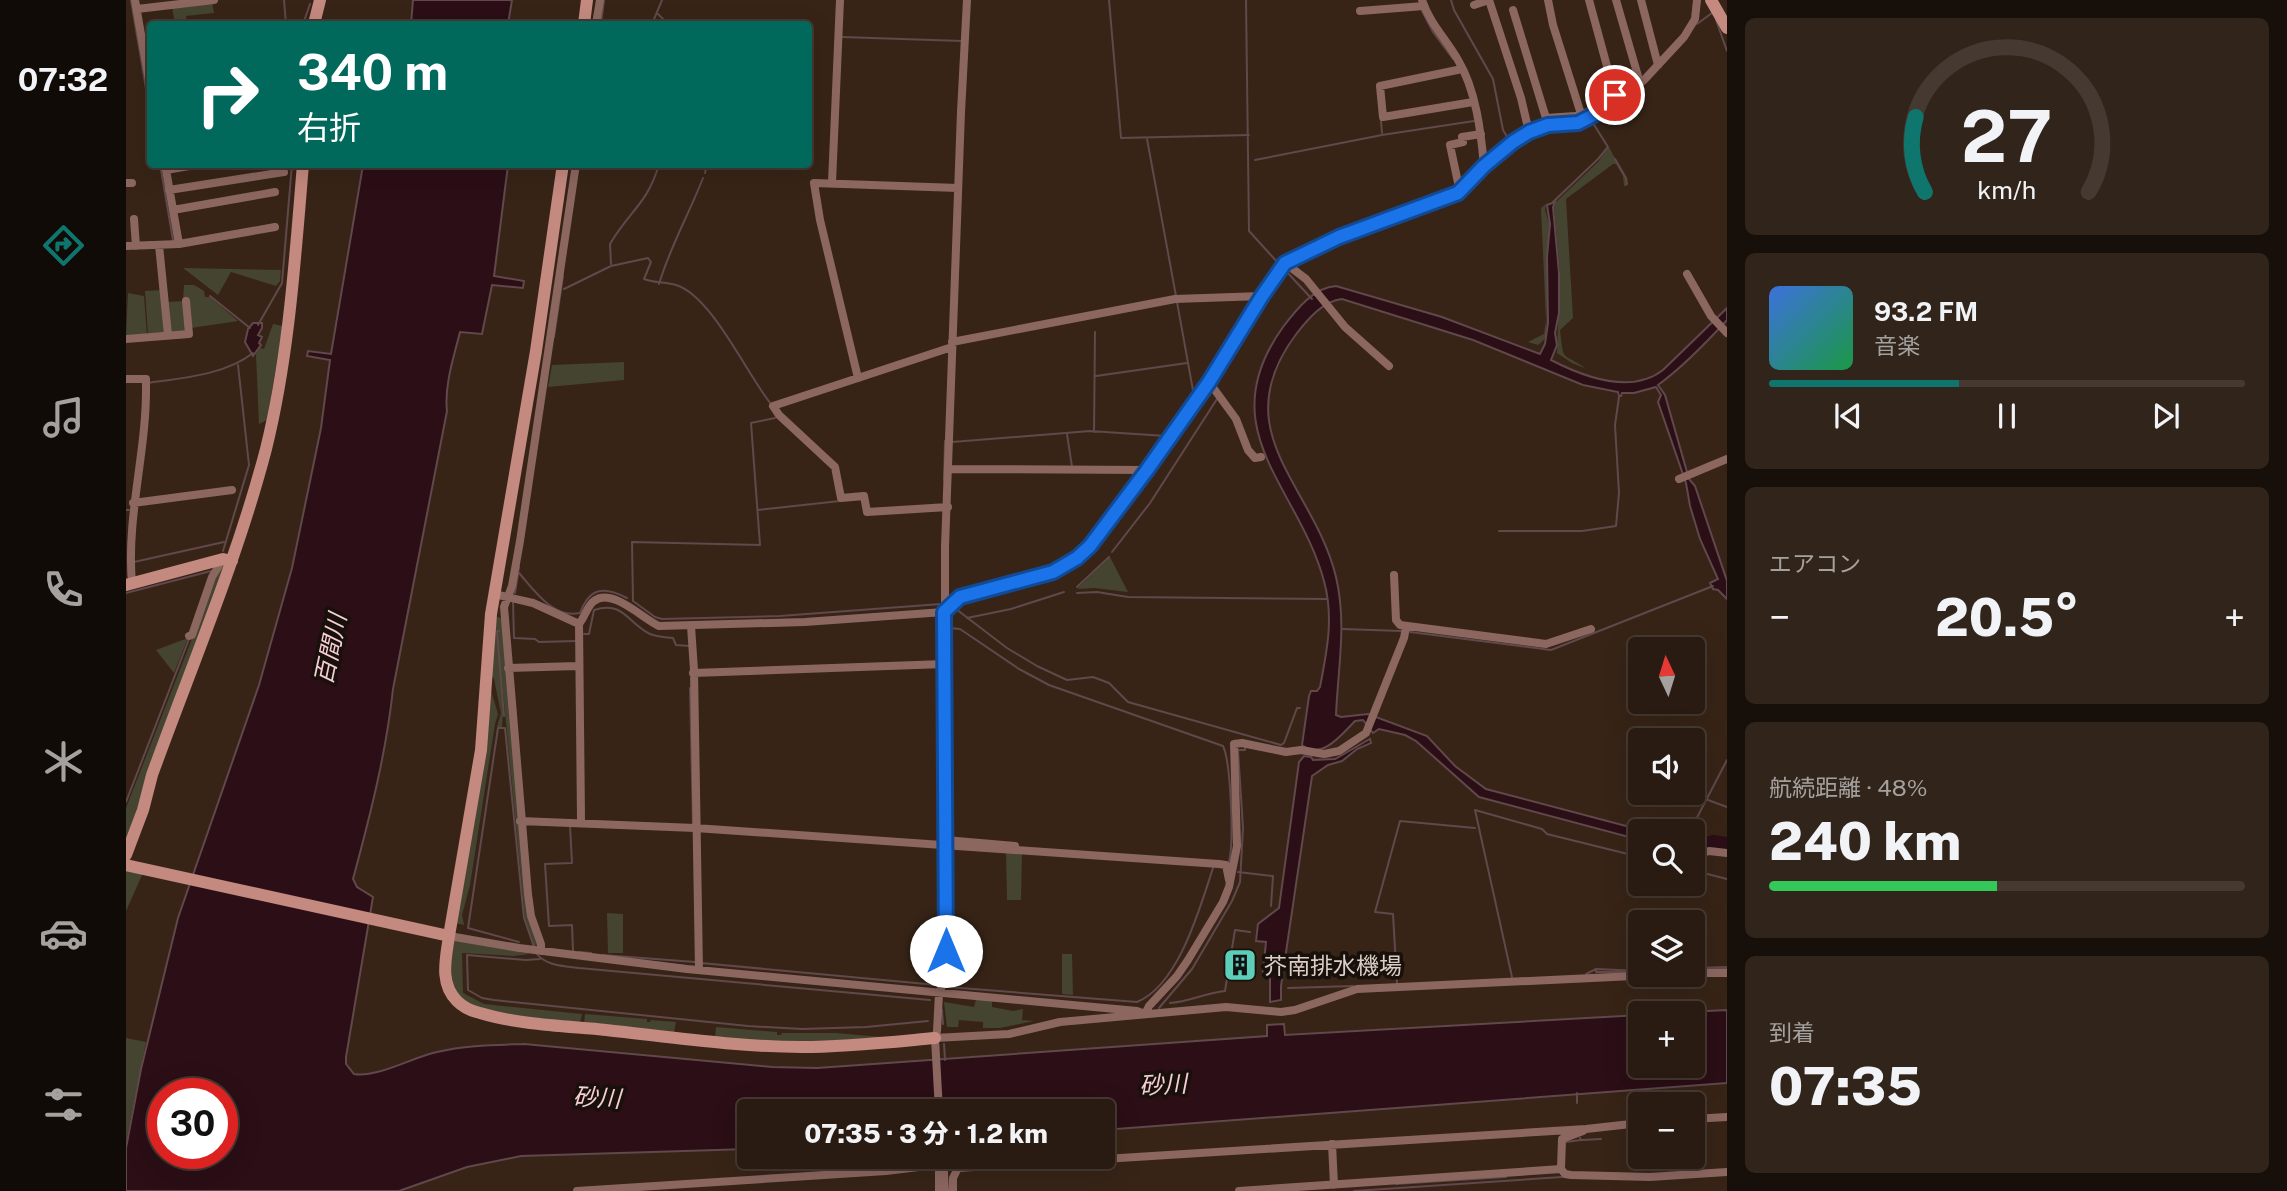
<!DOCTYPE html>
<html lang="ja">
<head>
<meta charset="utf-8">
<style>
	:root { --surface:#291b11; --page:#31241a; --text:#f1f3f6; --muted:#a5a19f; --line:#453931; --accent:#0f766e }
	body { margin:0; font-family:"Public Sans","Noto Sans JP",sans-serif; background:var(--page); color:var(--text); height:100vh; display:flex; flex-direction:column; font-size:26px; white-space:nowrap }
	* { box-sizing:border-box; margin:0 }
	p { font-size:23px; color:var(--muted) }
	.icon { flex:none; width:38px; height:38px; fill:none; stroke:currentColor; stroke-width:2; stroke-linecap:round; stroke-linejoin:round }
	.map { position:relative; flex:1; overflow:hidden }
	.side { display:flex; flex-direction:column; gap:18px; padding:18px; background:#170f09; width:560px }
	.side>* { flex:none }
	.banner { position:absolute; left:21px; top:21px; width:665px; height:147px; border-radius:7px; box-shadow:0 7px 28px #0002,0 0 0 2px var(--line); background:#00695c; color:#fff; overflow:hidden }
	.needle { width:46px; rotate:356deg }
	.buttons { position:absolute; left:1502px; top:637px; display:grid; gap:14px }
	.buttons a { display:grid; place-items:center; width:77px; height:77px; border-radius:7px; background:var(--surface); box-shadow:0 7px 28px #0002,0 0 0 2px var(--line); font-size:35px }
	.speed { position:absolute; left:21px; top:1078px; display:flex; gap:14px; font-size:35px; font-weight:700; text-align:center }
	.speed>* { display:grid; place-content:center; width:91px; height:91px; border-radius:50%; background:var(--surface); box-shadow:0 7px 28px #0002,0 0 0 2px var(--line); line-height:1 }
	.speed .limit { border:10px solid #d22; background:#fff; color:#111 }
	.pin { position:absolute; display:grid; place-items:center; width:60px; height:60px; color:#fff; margin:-30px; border:4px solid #fff; border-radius:50%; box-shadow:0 2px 7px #0007 }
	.me { position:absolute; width:77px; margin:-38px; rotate:0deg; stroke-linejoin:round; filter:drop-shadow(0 0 5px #0008) }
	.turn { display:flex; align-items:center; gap:24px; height:147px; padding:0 35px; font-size:32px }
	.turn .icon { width:91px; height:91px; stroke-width:2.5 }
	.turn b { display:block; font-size:49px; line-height:60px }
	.big { font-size:52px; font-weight:800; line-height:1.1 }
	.side .card { flex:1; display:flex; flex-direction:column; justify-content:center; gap:10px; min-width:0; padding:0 24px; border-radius:10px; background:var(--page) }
	.side .dial { align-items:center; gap:0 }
	.dial svg { height:182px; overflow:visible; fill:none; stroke:var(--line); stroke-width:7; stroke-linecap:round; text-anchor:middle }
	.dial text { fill:var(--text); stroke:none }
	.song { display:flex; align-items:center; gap:21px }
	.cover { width:84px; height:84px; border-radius:10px; background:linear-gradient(135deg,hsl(220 70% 55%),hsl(140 70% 35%)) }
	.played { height:7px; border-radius:4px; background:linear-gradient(90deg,var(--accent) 40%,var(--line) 40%) }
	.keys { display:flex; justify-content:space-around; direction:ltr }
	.heat { display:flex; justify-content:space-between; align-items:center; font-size:38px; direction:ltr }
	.charge { height:10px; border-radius:5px; background:linear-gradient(90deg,#34c759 48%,var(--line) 0) }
	.trip { position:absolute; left:611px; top:1099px; width:378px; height:70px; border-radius:7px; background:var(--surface); box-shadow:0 7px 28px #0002,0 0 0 2px var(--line); font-weight:800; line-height:70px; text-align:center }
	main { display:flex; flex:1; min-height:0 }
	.tabs { display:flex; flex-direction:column; width:126px; justify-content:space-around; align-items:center; background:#100b07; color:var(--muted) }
	.tabs .icon { width:49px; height:49px }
	.tabs .active { color:var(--accent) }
	.tabs b { font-size:32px; color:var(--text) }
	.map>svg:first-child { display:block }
	.green { fill:#454430 }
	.water { fill:#2b0e16; stroke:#60484b; stroke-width:2; fill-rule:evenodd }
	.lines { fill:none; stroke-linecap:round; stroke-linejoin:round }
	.stream { stroke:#60484b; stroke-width:2 }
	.river { stroke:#2b0e16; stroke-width:12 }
	.street { stroke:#8c6760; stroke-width:8 }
	.secondary { stroke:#c4897f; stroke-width:12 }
	.route-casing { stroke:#114b97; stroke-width:18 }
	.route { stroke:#1a73e8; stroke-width:12 }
	.labels { text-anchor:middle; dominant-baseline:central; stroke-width:7; stroke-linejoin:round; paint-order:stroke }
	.poi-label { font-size:23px; fill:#dccec6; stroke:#18100a; text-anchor:start }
	.water-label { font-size:24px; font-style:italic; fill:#f8ced6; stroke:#18100a }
</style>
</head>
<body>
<main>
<nav class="tabs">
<b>07:32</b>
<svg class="icon active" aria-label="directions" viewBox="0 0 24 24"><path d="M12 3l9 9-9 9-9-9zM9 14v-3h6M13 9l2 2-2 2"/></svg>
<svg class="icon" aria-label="music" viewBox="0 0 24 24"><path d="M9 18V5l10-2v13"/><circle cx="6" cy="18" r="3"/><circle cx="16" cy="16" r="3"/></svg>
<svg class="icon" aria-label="phone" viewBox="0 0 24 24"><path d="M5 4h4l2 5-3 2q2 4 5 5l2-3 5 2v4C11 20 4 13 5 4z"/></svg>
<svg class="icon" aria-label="climate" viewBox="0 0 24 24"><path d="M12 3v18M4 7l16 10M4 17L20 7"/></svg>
<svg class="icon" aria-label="car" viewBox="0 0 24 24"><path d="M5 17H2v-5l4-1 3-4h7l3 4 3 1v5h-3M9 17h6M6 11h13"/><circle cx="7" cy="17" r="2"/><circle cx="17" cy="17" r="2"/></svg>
<svg class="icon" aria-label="filters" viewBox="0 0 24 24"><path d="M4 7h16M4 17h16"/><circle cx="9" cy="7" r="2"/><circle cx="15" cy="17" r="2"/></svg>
</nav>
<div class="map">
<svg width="1601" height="1191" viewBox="0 0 1601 1191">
	<rect width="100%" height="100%" fill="#372417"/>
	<path class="green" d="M86,2L88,13L60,16L61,24H49L46,7Z
		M1483,147L1500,179L1501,186H1498L1497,176L1490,164H1487L1440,199L1447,318L1434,330C1438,364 1435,351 1461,369L1446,363L1431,353L1434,273L1428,207L1430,202L1472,162Z
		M1420,204L1419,210L1423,223L1420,338L1412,345L1402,342L1418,334L1420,320L1415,208Z
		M57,268L155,270L154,281L150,286L105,272L92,295Z
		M58,285H68L78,291L79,297H84L112,321L65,328L57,300Z
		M36,290L38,333L22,334L19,291Z
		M2,293L18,296L21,335L0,336Z
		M58,301L60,331L44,332L41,302Z
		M147,324L157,326L141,420L133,424L130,354L134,348L138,349Z
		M498,362V380L422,387L426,365Z
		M984,557L1002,592L968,588L953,589L952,588Z
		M96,567L97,569L0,844V808L64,644L86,580Z
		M370,617H373L376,620L389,774L412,945L408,946L399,918L371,630L377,713L376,727H371L375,713L368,679L365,674Z
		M62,638L48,673L30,650Z
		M365,690L372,714L369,724L344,885L336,915L338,925L329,923Z
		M880,852H896L895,900H881Z
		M0,870L17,873L0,911Z
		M481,913L497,914V953H482Z
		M329,940L404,954L388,956L336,953L337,993L358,1004L456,1014L454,1023C424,1020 335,1018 325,983C322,972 325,956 325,945Z
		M936,954H946L947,995L936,994Z
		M850,999L866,1000V1007L887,1011L897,1009L896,1020L908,1021L874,1028H857V1022L833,1020L832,1027H821L818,1002L848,1007Z
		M459,1014L521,1019V1022H524L525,1020L550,1022L548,1033L458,1024Z
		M590,1027L651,1032V1035H655L656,1033H709L768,1038L657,1042L589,1037Z
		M0,1038L20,1042L0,1142Z"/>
	<path class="water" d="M287,0H386L382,24H285Z
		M237,165H382L368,276L398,281L397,288L366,285L356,334L334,332C328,356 318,386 321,411L267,689C260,754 244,816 227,879L231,887L247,897L220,1057V1064L228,1074C251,1078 287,1057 311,1052C340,1045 369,1045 398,1044L646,1067L691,1068L1141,1036V1025L1158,1024L1159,1035L1514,1015V1066H1566V1013H1543L1601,1010V1083L977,1130L976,1111H623V1149L395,1156L341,1167L273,1191H0V1148L15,1069L52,918L133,685L166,568L195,428L204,360L181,356L182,351L205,354ZM37,1094H96V1153H37Z
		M1429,202L1427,207L1433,273V313L1429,333L1431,345L1425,360C1456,376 1505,395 1537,370L1601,308V320C1580,343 1557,367 1532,385L1539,395L1563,479L1569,486L1601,581V599L1592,590L1587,589L1584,583L1592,579L1574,539L1564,506L1560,483L1532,402L1535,395L1530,387L1508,393H1496L1495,396H1493L1492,392L1457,385L1347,340L1216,299C1197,301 1182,319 1171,333C1096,432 1188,485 1210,577C1221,624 1212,667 1210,715L1215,717L1242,714L1301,736L1329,766L1360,789L1519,831H1514V840L1353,797L1290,741L1279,735L1253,729L1247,733L1237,720L1229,721C1216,734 1196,761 1176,745L1183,696L1185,691H1191L1194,687C1201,651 1208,617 1198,581C1173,487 1083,430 1157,327C1170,310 1188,287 1210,286L1316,317L1414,354L1419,344L1422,323L1421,257L1424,224L1421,205Z
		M127,323H136V328L132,335L136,337L133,343L135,345L127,356L119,342L122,329Z
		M1244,739L1245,743L1231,749L1216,761L1202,765L1186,776L1155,986V1000L1144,1002V973L1137,972L1140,942L1130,941L1132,924L1153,908L1173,762L1178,756L1185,757L1187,760L1209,759Z"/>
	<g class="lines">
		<path class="stream" d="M5,0L24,112
			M158,0L160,24
			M983,0L995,138L1123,135
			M1120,0L1123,231L1153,264
			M1325,0L1328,10L1367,79L1377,130L1383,140L1397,131
			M1296,11L1307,32L1327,59
			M532,14L542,24
			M1590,20L1601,51
			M177,24L184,4
			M475,24L478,0
			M526,24L536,0
			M1571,24L1586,13
			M716,37L836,41
			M1479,114L1492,107
			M1255,121L1256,133
			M1021,139L1050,296
			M1489,159L1500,178L1501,184
			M1129,160L1256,135L1348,121
			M34,164L47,240
			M579,173L581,164
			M1427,202L1472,159L1482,147L1465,120
			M485,264L484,244C502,212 522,204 533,164
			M1159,270L1186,299
			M533,284C544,247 563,214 577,178
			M438,289L485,266L522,258L525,262L518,279C528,283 540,282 550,285C586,296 621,375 645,404
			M84,296L124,328
			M1051,302L1068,396
			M132,325L156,283L166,164
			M428,337L437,276
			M970,376L1061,363
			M22,383C56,378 99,375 127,353
			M649,418L625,423L634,545L506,542L507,601L529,617L536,619L654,616L815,604
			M968,432L969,332
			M941,434L946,467
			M826,442L964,431L1040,436
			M818,480L819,441
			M0,510H3
			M632,510L714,501
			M1373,531H1456L1490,526L1493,493L1489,425L1493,397
			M97,551L123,465L112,365
			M986,552L1024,503L1091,399
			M8,562L98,542
			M393,573C408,590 427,619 454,613C464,587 478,586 501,598
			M951,587L983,557
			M0,593L85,571
			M389,593L393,567
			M951,593L971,592L1002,597L1201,599
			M387,602L388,638L409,639L413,642L450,641
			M826,606L881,648L911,666L941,680L967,677L983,683L1002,702L1155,745L1158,743L1171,708H1174
			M841,618L885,609L938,592
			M824,628L834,629L893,669L923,685L1097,746C1105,763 1108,843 1103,862
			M1217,629L1275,631
			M373,631H371L378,716
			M1284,632L1425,650L1587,586
			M458,634H463L468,610C499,601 500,622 524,634C531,637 539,637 547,638L550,645L564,646
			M564,688L567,826
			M378,728H372L342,928L393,942
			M379,728L398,918L408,947
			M1582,800L1601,807
			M0,802L63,639
			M444,826L446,863L419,864L423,926L446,925L447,951
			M1564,831L1601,760
			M1566,870L1601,879
			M1112,872L1147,876L1145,906
			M453,952L465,953
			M410,953C420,966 438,966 453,968L804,1000
			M477,955L569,962
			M414,959L400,960L341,955L342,990L356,998L368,1000L622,1026L676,1029L740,1027L802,1021
			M575,963L811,985
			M1566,968L1601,967
			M1578,969L1601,968
			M1470,970V972H1504
			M1460,974L1470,969L1514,971
			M1386,977L1349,810L1416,829L1421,834L1514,857
			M1271,983L1267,914L1249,912L1274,821L1349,828
			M822,987L1011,1002C1053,985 1074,907 1087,868
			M1162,988L1227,986
			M1044,1003C1063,1002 1079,993 1099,991L1109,930L1124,932
			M1033,1008L1066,969L1106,901L1114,882L1117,828L1112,750H1119V747
			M816,1010L817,1024
			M818,1044L819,1060
			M1451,1093V1103
			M1456,1140L1475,1139
			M1440,1142L1455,1140L1454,1138
			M1270,1184L1380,1177
			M1228,1191L1436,1177"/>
		<path class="river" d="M1566,846L1587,841L1601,843"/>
		<path class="street" d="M9,0L24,86
			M1296,0C1304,24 1320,39 1332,60C1350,90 1355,132 1358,166
			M1363,0L1395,98L1403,132
			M1422,0L1427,25L1455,114
			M1463,0L1491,103
			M1490,0L1514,83
			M1515,0L1532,65
			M1348,5L1363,0
			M11,9L88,0
			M1387,10L1420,118L1449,116L1465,111L1469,115
			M1234,11L1298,6
			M470,24L474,0
			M1336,69L1254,86L1257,117L1347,102
			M40,170L75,164
			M706,182L714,0
			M0,183H6
			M43,190L158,172
			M1334,192L1324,145L1337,142L1336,137L1355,134
			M47,210L149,192
			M8,219L10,246
			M53,244L149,227
			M33,245L42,335
			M0,246L53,244L39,164
			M1159,263L1180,279L1219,327L1263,366
			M1561,274L1585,316L1601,333
			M0,339L63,334L60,301
			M826,342L1049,299L1136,296
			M732,378L694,220L688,183L832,188
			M0,379H20V385C21,451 0,517 6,583
			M1083,382L1110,419L1122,450L1129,458L1135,457
			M822,469L1021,470
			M1553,479L1601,459
			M7,503L106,490
			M822,507L741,512L738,496L715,498L709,467L653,415L647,406L826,347
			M1268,575L1270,620L1274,625L1420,644L1465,629
			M368,594L407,603L453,624C459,617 461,606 468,601C486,587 517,619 533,626L679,622L818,612L833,597L918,575L935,568L951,558L971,539L1083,382L1136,296L1159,263L1194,245L1332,193L1358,166L1387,142L1403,132L1422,125L1452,123L1493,102L1519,79L1558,37L1569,19L1571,0
			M453,624L455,819
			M565,626L568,670L573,970
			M63,636L66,635L86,577L97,559
			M382,668L452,666
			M567,673L818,664
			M394,821L569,828L1093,864L1100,865L1103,880
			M819,840L889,846
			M1566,856L1583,851L1601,853
			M323,936L393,948L561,969L1011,1011L1019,1014L1023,1006L1051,976L1062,960L1097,902L1103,887L1111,846L1108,744L1116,743L1160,752L1175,750L1198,754L1213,751L1240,733L1278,638L1280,627
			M415,951V944L405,916L402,894L378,607L386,586L394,541L450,164
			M1566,973H1601
			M809,1038L883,1034L934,1022L1100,1007L1155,1012L1169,1010L1231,989L1529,975
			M813,1111L809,1038L811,1031L813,994L819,978V547L835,112L841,0
			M1566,1119L1601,1117
			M1206,1144L1208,1185
			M817,1157L819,1191
			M1435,1169L1436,1139L1457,1131
			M451,1191L760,1171L817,1164
			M813,1191V1167
			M827,1191V1178L832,1168L1460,1129L1514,1123
			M1113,1191L1435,1169L1439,1174L1445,1175L1524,1177L1601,1172"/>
		<path class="secondary" d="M1585,0L1601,28
			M188,24L194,0
			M458,24L461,0
			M437,164L410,351L365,614L355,750L323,936C320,958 313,983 331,1001C337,1007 345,1011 354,1013C394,1025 439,1026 480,1030C545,1037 611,1047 676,1047C720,1047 765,1042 809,1038
			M0,585L97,559L106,561
			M0,855L17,810L26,775C65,667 111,560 140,449C163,356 169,259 177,164
			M0,865L323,936"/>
	</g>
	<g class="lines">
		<defs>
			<path id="route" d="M820,951L818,612L834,597L927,572L951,558L964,546L1021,470L1083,382L1136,296L1159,263L1213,237L1332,193L1358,166L1387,142L1403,132L1422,125L1452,123L1491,103L1489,95"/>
		</defs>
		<use href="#route" class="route-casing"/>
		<use href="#route" class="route"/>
	</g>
	<defs>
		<symbol id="building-square" viewBox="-11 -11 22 22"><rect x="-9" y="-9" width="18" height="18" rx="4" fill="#5dceb9" stroke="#18100a"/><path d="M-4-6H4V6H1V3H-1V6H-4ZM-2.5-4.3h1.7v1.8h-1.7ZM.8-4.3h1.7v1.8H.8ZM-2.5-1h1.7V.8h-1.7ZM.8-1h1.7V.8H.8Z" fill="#111"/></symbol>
	</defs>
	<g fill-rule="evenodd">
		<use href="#building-square" x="1095" y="946" width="38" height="38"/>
	</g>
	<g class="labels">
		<g class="poi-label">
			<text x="1138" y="965">芥南排水機場</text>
		</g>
		<g class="water-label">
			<text transform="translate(204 649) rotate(-78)">百間川</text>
			<text transform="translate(1037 1084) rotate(-3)">砂川</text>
			<text transform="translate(471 1097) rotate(3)">砂川</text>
		</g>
	</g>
</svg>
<div class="buttons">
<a><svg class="needle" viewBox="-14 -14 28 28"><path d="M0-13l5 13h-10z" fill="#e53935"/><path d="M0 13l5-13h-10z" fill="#a5a19f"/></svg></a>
<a><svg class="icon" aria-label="sound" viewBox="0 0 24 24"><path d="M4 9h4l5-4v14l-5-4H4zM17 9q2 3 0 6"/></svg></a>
<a><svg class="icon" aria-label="search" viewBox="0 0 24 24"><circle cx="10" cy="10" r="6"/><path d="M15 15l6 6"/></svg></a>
<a><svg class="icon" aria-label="layers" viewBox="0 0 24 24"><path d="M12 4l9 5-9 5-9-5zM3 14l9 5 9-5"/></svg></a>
<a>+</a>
<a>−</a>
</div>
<div class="speed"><div class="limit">30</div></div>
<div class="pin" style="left:1489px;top:95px;background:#d93025"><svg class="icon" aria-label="arrive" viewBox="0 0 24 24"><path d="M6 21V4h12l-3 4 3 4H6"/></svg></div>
<svg class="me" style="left:820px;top:951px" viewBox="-20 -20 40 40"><circle r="19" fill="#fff"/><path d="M0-13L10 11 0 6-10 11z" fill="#1a73e8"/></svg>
<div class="trip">07:35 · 3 分 · 1.2 km</div>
<div class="banner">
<div class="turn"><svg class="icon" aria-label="right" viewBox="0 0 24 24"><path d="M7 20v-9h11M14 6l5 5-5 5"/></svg><div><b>340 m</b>右折</div></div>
</div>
</div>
<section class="side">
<div class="card dial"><svg viewBox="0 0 100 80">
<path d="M14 69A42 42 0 1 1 86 69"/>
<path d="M14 69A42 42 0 0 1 10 36" stroke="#0f766e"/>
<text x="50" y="56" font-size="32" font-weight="700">27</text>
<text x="50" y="72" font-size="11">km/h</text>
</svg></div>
<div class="card">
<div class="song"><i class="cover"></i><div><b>93.2 FM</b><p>音楽</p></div></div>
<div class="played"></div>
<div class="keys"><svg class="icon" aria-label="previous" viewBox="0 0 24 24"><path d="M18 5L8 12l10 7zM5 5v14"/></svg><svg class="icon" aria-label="pause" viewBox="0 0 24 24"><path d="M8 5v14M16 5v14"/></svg><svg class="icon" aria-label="next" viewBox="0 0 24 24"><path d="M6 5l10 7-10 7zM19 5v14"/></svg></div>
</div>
<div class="card"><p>エアコン</p>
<div class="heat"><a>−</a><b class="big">20.5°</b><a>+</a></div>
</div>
<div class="card"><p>航続距離 · 48%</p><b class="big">240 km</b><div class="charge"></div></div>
<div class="card"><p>到着</p><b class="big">07:35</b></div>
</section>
</main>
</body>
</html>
